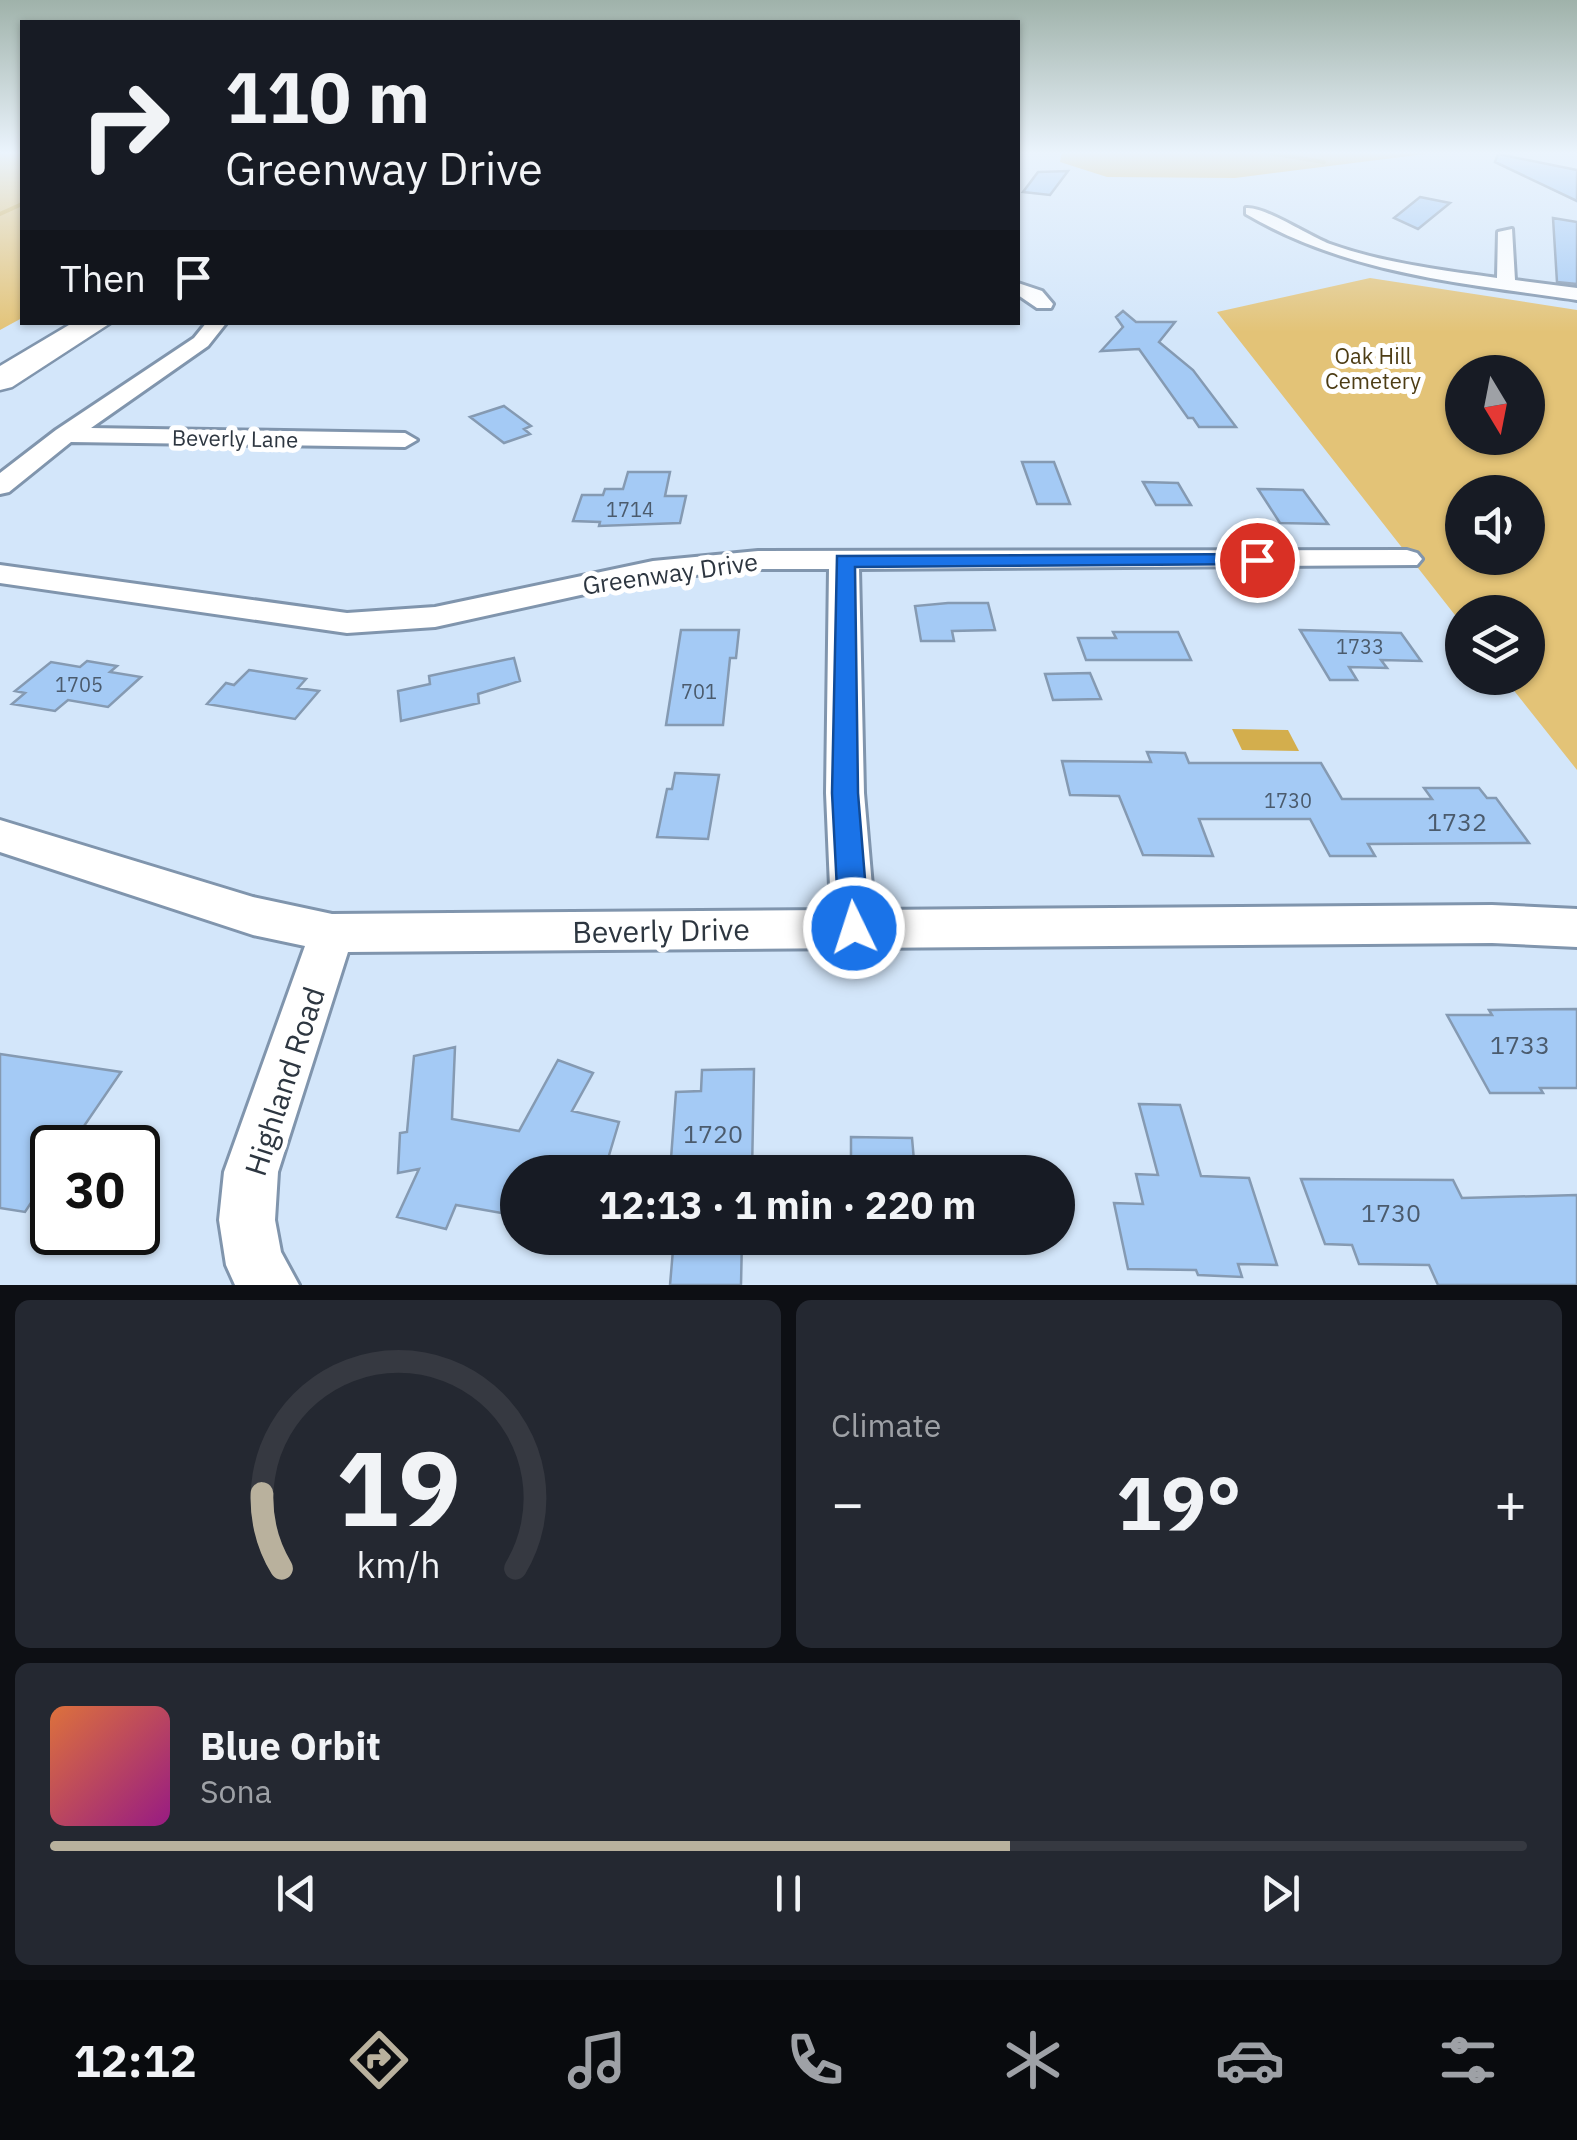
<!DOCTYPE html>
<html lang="en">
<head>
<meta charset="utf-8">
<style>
	:root { --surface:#171b24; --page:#242831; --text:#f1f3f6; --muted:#9ea1a6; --line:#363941; --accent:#b9b19d }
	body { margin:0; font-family:"IBM Plex Sans",sans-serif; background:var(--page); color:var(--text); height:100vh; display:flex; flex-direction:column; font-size:38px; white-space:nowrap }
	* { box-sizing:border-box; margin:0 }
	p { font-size:32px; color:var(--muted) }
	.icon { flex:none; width:55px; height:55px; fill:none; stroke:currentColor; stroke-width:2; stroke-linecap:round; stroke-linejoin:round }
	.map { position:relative; height:1285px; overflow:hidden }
	.sheet { display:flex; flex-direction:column; gap:15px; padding:15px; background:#0d0f14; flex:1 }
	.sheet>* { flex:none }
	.banner { position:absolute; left:20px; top:20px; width:1000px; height:305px; border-radius:0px; box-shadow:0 2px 8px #0004; background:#171b24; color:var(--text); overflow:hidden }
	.needle { width:65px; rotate:170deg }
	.fabs { position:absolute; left:1445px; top:355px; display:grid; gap:20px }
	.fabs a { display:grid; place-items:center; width:100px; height:100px; border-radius:50%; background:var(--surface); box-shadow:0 2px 8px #0004; font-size:50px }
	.speed { position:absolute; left:30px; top:1125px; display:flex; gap:20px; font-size:50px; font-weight:700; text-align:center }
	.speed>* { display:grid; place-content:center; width:130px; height:130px; border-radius:50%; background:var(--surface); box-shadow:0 2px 8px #0004; line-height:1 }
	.speed .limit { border:5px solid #111; border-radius:15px; background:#fff; color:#111 }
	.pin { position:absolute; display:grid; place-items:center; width:85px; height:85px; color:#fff; margin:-42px; border:5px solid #fff; border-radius:50%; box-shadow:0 2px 10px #0007 }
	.me { position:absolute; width:110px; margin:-55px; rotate:356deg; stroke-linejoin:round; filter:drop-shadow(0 0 8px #0008) }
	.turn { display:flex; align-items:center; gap:35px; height:210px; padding:0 40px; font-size:45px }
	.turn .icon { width:130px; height:130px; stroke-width:2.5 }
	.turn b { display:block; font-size:70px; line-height:85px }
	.then { display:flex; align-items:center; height:95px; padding:0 40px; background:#0003; gap:20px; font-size:38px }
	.big { font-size:75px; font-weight:800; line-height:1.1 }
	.sheet .card { flex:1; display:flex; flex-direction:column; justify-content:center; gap:15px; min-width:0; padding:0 35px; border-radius:15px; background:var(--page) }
	.sheet .dial { align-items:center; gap:0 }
	.dial svg { height:260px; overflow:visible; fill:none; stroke:var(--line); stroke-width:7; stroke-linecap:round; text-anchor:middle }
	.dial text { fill:var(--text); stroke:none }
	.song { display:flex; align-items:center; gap:30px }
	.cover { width:120px; height:120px; border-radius:15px; background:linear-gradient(135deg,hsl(20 70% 55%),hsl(310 70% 35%)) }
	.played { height:10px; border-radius:5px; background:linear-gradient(90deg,var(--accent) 65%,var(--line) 65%) }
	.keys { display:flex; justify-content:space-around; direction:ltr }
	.heat { display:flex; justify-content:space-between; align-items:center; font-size:55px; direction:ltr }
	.sheet .tiles { flex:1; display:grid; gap:15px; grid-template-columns:1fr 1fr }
	.card:last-child { grid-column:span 2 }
	.trip { position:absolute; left:500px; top:1155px; width:575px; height:100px; border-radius:50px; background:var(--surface); box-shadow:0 2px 8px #0004; font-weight:800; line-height:100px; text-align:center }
	.dock { display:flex; height:160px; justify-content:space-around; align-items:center; background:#090b0e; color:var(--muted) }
	.dock .icon { width:70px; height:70px }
	.dock .selected { color:var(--accent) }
	.dock b { font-size:45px; color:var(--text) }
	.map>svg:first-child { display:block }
	.green { fill:#e3c377; fill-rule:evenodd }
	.water { fill:#d3ae4d }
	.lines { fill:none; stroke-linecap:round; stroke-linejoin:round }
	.stream { stroke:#d3ae4d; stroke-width:4 }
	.building { fill:#a4caf5; stroke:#859ab2; stroke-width:2.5 }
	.street-casing { stroke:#8095ad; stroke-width:6 }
	.primary-casing { stroke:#8095ad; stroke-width:5 }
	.street { fill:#fff; fill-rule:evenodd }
	.primary { fill:#fff; fill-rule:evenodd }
	.route { fill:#1a73e8; stroke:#114b97; stroke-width:2.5 }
	.labels { text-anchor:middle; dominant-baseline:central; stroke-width:10; stroke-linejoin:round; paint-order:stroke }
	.number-label { font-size:20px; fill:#4b5b6d }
	.far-park-label { font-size:22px; fill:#4d3d15; stroke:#fff }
	.far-street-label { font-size:22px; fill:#2d3640; stroke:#fff }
	.street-label { font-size:25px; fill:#2d3640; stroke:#fff }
	.near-number-label { font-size:25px; fill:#4b5b6d }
	.near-street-label { font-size:30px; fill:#2d3640; stroke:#fff }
</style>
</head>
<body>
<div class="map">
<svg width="1577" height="1285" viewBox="0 0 1577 1285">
	<rect width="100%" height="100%" fill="#d3e6fa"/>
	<path class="green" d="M0,152H22V318L0,330Z
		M1062,152H1441L1235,178L1107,177L1060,162Z
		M1370,278L1577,310V770L1504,678H1528V612H1462V624L1217,312ZM1462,372H1528V438H1462ZM1462,492H1528V558H1462Z"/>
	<path class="water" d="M1232,729L1288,730L1299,751L1242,750Z"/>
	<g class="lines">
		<path class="stream" d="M1263,152L1324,162
			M0,214L22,204"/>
	</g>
	<path class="building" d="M1498,154L1577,170V201L1495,162Z
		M1068,171L1050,195L1023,192L1038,172Z
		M1420,197L1450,203L1418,229L1394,218Z
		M1553,218L1577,222V284L1557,282Z
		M1123,311L1136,322H1175L1159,342L1193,370L1236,427H1199L1193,418H1188L1139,349L1101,351L1123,327L1116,317Z
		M504,406L531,426L524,429L530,434L504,443L470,417Z
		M1022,462H1054L1070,504H1037Z
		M628,472H670L665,496H686L680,523L599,526L600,522L573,521L582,495H603L605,489H623Z
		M1143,482L1178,483L1191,505H1156Z
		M1258,489L1303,490L1328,524L1280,523Z
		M948,603H988L995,630L952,631L954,641H921L915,606Z
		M681,630H739L736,658H730L723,725H666Z
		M1300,630L1401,633L1421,661L1381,660L1387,668L1349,667L1357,680H1330Z
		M1113,632H1178L1191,660H1086L1078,638H1116Z
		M514,658L520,681L478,694L479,703L401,721L398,691L430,684L429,676Z
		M87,661L117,666L110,672L141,677L108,707L68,700L55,711L12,704L25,693L15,691L51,662L80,667Z
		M249,670L306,679L298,688L319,691L295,719L207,704L226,683L234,685Z
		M1090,673L1101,699L1053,700L1045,674Z
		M1147,752L1185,753L1189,763H1321L1342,799H1432L1424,788H1479L1487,798H1496L1529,843L1368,844L1375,856H1330L1310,819H1199L1213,856L1143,855L1119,796L1070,795L1062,761L1151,762Z
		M675,773L719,775L708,839L657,837L667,789H672Z
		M1577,1009V1088H1540L1543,1093H1490L1447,1015H1492L1489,1010Z
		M455,1047L452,1119L519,1131L558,1060L593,1073L572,1111L619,1122L604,1172H518V1216L456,1205L446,1229L397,1217L419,1169L398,1173L400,1133L407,1132L414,1056Z
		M0,1054L121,1072L69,1148H52V1171L25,1212L0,1208Z
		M754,1069L752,1172H670L676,1092L701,1091L702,1070Z
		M1139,1104L1180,1105L1201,1176L1249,1178L1277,1265L1238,1264L1242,1277L1198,1275L1196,1270L1128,1269L1114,1203L1143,1204L1136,1174L1158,1175Z
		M851,1137L912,1138L915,1172H851Z
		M1301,1179L1453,1180L1462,1198L1577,1195V1285H1438L1429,1265L1359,1264L1352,1245L1325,1244Z
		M674,1238H742L741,1285H670Z"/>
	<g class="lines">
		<defs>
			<path id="street" d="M1246,208C1264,206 1309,236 1330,244C1383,263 1441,270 1497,278L1498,232L1512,229L1515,280L1577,288V300C1462,283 1348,274 1246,214Z
				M1018,283L1042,291L1053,304L1051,308H1037L1018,295Z
				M207,322H227L208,346L91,428L405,433L417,440L405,447L71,442L9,492L0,494V473L56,430L194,338Z
				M1407,550L1417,553L1422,559L1417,565L859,569L864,793L874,910L1492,905L1577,909V947L1492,943L348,952L278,1172L275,1220L281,1252L299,1285H235L226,1265L219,1220L224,1172L305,946L253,935L0,852V820L253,897L332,914L831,910L826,793L829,569H758L653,579L435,627L347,633L0,583V565L347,613L435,607L653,561L758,551Z"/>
			<path id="primary" d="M74,322H112L12,387L0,390V366Z"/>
		</defs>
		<use href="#street" class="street-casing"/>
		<use href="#primary" class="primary-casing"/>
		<use href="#street" class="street"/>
		<use href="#primary" class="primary"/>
	</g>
	<linearGradient id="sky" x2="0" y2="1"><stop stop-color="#9fb2aa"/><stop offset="0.46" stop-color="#ebf4fd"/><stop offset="1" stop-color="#ebf4fd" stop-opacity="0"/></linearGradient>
	<rect width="1577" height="332" fill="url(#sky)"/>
	<path class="route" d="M1257,554L1267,560L1264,564L855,567L858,793L869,928L865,937L854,941L843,937L839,928L832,793L837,556Z"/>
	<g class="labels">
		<g class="number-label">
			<text x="630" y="509">1714</text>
			<text x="1360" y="646">1733</text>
			<text x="79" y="684">1705</text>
			<text x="699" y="691">701</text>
			<text x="1288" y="800">1730</text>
		</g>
		<g class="far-park-label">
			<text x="1373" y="355">Oak Hill<tspan x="1373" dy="25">Cemetery</tspan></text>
		</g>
		<g class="far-street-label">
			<text transform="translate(235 438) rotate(1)">Beverly Lane</text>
		</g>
		<g class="street-label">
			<text transform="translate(670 573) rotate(-8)">Greenway Drive</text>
		</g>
		<g class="near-number-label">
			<text x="1457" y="821">1732</text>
			<text x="1520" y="1044">1733</text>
			<text x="713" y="1133">1720</text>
			<text x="1391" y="1212">1730</text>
		</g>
		<g class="near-street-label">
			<text transform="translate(661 930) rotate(-1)">Beverly Drive</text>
			<text transform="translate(284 1081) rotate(-72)">Highland Road</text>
		</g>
	</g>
</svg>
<div class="fabs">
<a><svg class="needle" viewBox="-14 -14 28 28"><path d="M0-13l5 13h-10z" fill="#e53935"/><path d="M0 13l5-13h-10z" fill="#9ea1a6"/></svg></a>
<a><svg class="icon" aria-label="sound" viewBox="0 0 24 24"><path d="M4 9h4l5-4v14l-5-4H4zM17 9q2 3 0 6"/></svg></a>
<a><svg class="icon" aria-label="layers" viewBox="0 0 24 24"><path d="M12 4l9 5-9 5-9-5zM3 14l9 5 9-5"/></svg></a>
</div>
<div class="speed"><div class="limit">30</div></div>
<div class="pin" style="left:1257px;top:560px;background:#d93025"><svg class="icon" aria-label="arrive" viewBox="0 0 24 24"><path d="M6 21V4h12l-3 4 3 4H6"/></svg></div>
<svg class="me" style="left:854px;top:928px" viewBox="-20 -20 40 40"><circle r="17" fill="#1a73e8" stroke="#fff" stroke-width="3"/><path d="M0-11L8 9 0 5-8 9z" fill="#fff"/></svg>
<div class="trip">12:13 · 1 min · 220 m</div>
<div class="banner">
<div class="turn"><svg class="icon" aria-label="right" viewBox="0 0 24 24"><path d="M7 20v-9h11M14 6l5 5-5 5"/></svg><div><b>110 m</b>Greenway Drive</div></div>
<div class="then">Then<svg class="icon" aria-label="arrive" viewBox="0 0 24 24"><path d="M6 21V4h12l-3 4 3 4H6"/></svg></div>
</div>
</div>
<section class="sheet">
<div class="tiles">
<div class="card dial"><svg viewBox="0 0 100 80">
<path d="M14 69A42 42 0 1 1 86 69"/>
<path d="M14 69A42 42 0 0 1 8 46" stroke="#b9b19d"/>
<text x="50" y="56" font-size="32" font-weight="700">19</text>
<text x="50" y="72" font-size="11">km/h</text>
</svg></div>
<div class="card"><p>Climate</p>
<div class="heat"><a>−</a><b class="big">19°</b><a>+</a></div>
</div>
<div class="card">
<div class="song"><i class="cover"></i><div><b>Blue Orbit</b><p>Sona</p></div></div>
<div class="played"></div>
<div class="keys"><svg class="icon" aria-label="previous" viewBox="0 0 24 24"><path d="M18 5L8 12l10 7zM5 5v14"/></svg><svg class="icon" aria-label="pause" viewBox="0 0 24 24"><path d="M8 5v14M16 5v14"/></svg><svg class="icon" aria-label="next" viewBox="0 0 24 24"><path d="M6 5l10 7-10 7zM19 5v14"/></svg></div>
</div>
</div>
</section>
<nav class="dock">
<b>12:12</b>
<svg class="icon selected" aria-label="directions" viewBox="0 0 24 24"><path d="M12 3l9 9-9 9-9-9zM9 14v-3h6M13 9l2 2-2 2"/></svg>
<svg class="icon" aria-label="music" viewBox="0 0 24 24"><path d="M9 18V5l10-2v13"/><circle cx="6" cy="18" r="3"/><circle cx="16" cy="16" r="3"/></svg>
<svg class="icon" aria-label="phone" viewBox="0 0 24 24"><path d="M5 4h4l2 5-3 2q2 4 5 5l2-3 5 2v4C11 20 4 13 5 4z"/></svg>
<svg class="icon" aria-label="climate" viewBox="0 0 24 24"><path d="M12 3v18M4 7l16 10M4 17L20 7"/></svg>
<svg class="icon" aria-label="car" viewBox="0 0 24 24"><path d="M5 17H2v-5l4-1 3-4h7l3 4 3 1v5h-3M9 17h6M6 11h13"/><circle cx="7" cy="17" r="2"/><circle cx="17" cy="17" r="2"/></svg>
<svg class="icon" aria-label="filters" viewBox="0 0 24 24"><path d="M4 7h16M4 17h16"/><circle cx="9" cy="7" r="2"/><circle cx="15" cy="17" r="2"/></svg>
</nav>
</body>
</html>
